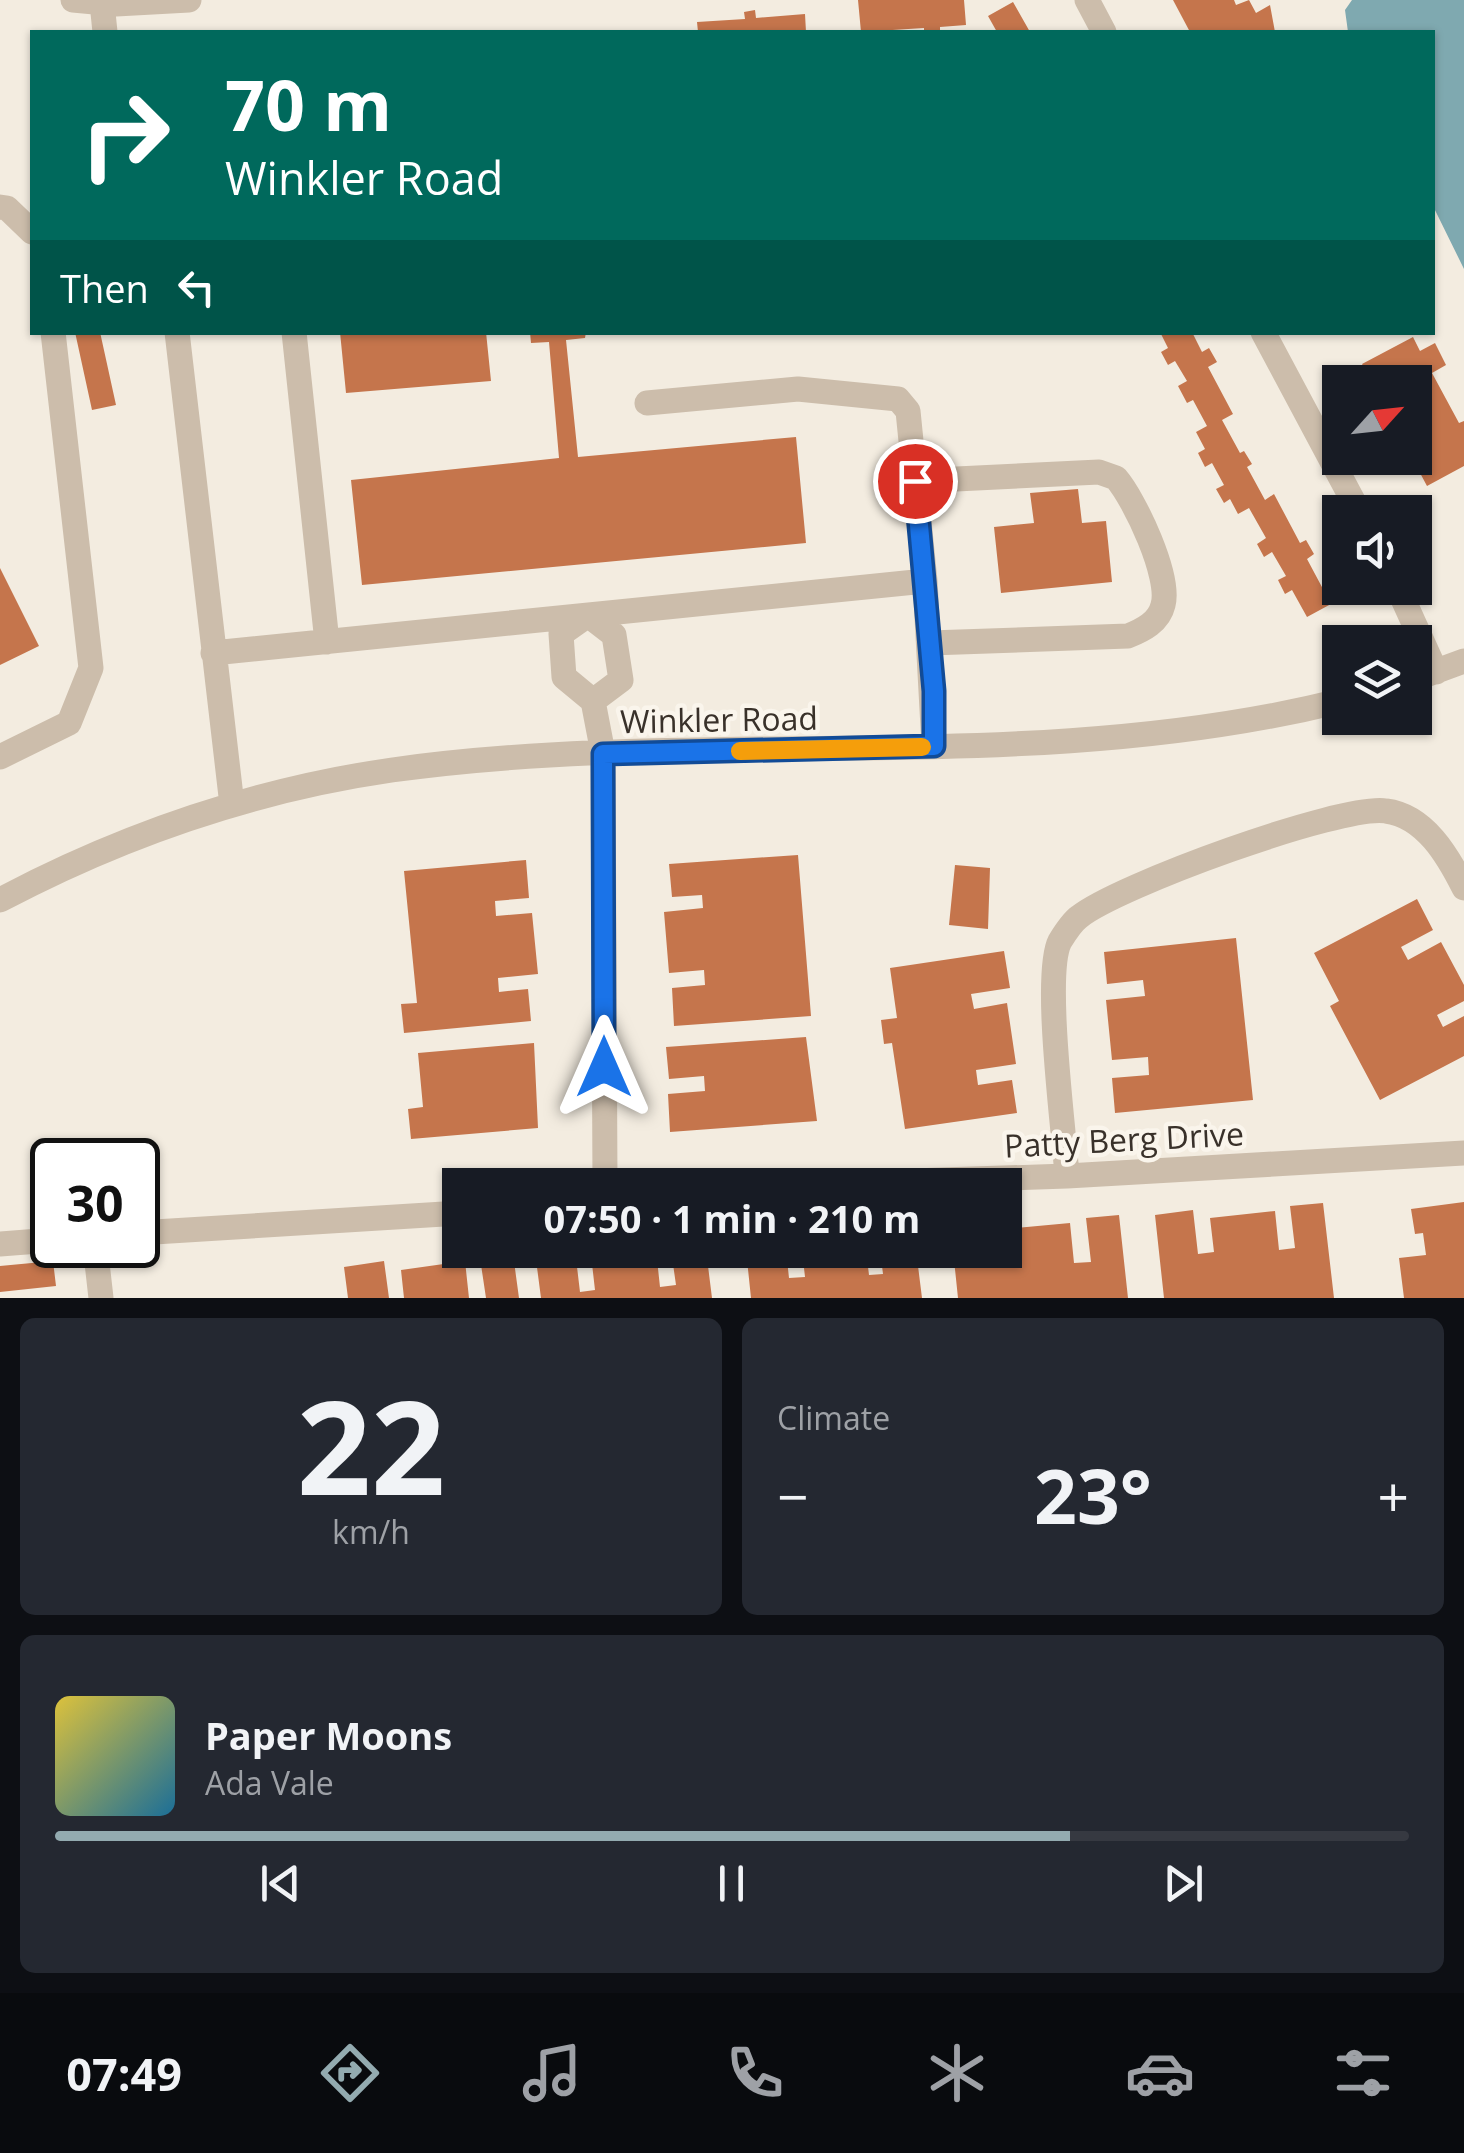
<!DOCTYPE html>
<html lang="en">
<head>
<meta charset="utf-8">
<style>
	:root { --surface:#171b24; --page:#242831; --text:#f1f3f6; --muted:#9ea1a6; --line:#363941; --accent:#93abb0 }
	body { margin:0; font-family:"Open Sans",sans-serif; background:var(--page); color:var(--text); height:100vh; display:flex; flex-direction:column; font-size:38px; white-space:nowrap }
	* { box-sizing:border-box; margin:0 }
	p { font-size:32px; color:var(--muted) }
	.icon { flex:none; width:55px; height:55px; fill:none; stroke:currentColor; stroke-width:2; stroke-linecap:round; stroke-linejoin:round }
	.map { position:relative; height:1298px; overflow:hidden }
	.side { display:flex; flex-direction:column; gap:20px; padding:20px; background:#0d0f14; flex:1 }
	.side>* { flex:none }
	.hud { position:absolute; left:30px; top:30px; width:1405px; height:305px; border-radius:0px; box-shadow:0 2px 8px #0004; background:#00695c; color:#fff; overflow:hidden }
	.needle { width:65px; rotate:63deg }
	.buttons { position:absolute; left:1322px; top:365px; display:grid; gap:20px }
	.buttons a { display:grid; place-items:center; width:110px; height:110px; border-radius:0px; background:var(--surface); box-shadow:0 2px 8px #0004; font-size:50px }
	.speed { position:absolute; left:30px; top:1138px; display:flex; gap:20px; font-size:50px; font-weight:700; text-align:center }
	.speed>* { display:grid; place-content:center; width:130px; height:130px; border-radius:50%; background:var(--surface); box-shadow:0 2px 8px #0004; line-height:1 }
	.speed .limit { border:5px solid #111; border-radius:15px; background:#fff; color:#111 }
	.pin { position:absolute; display:grid; place-items:center; width:85px; height:85px; color:#fff; margin:-42px; border:5px solid #fff; border-radius:50%; box-shadow:0 2px 10px #0007 }
	.me { position:absolute; width:110px; margin:-55px; rotate:0deg; stroke-linejoin:round; filter:drop-shadow(0 0 8px #0008) }
	.turn { display:flex; align-items:center; gap:35px; height:210px; padding:0 30px; font-size:45px }
	.turn .icon { width:130px; height:130px; stroke-width:2.5 }
	.turn b { display:block; font-size:70px; line-height:85px }
	.then { display:flex; align-items:center; height:95px; padding:0 30px; background:#0003; gap:20px; font-size:38px }
	.big { font-size:75px; font-weight:700; line-height:1.1 }
	.side .widget { flex:1; display:flex; flex-direction:column; justify-content:center; gap:15px; min-width:0; padding:0 35px; border-radius:15px; background:var(--page) }
	.side .dial { align-items:center; gap:0 }
	.dial b { font-size:130px; line-height:1 }
	.song { display:flex; align-items:center; gap:30px }
	.cover { width:120px; height:120px; border-radius:15px; background:linear-gradient(135deg,hsl(50 70% 55%),hsl(200 70% 35%)) }
	.played { height:10px; border-radius:5px; background:linear-gradient(90deg,var(--accent) 75%,var(--line) 75%) }
	.keys { display:flex; justify-content:space-around; direction:ltr }
	.heat { display:flex; justify-content:space-between; align-items:center; font-size:55px; direction:ltr }
	.side .tiles { flex:1; display:grid; gap:20px; grid-template-columns:1fr 1fr }
	.widget:last-child { grid-column:span 2 }
	.trip { position:absolute; left:442px; top:1168px; width:580px; height:100px; border-radius:0px; background:var(--surface); box-shadow:0 2px 8px #0004; font-weight:700; line-height:100px; text-align:center }
	.dock { display:flex; height:160px; justify-content:space-around; align-items:center; background:#090b0e; color:var(--muted) }
	.dock .icon { width:70px; height:70px }
	.dock .on { color:var(--accent) }
	.dock b { font-size:45px; color:var(--text) }
	.map>svg:first-child { display:block }
	.water { fill:#7fa9b0 }
	.building { fill:#c5754c }
	.lines { fill:none; stroke-linecap:round; stroke-linejoin:round }
	.minor { stroke:#ccbdab; stroke-width:25 }
	.route-casing { stroke:#114b97; stroke-width:25 }
	.route { stroke:#1a73e8; stroke-width:18 }
	.slow { stroke:#f59e0b; stroke-width:18 }
	.labels { text-anchor:middle; dominant-baseline:central; stroke-width:9; stroke-linejoin:round; paint-order:stroke }
	.street-label { font-size:32px; fill:#39312a; stroke:#faf5ec }
</style>
</head>
<body>
<div class="map">
<svg width="1464" height="1298" viewBox="0 0 1464 1298">
	<rect width="100%" height="100%" fill="#f3ece0"/>
	<path class="water" d="M1352,0H1464V269L1433,206L1432,32H1348L1345,10Z"/>
	<path class="building" d="M858,0H964L966,25L940,27V32H924V28L861,32Z
		M1173,0H1234L1236,5L1249,0L1256,13L1270,5L1275,32H1190Z
		M1013,2L1030,32H997L988,16Z
		M755,10L756,18L805,14L806,32H698L697,22L745,19L744,12Z
		M75,332H100L116,405L92,410Z
		M340,332H486L491,381L346,393Z
		M530,332H586L585,338L566,340L578,457L796,437L806,543L362,585L351,480L559,458L549,342L531,343Z
		M1160,332H1192L1202,352L1209,348L1217,362L1208,367L1233,414L1222,420L1240,453L1244,451L1252,464L1247,467L1265,500L1274,494L1300,543L1306,540L1314,554L1307,559L1331,604L1307,617L1292,590L1285,594L1278,580L1286,576L1272,552L1264,557L1257,544L1266,538L1249,508L1238,514L1230,499L1224,503L1216,489L1224,485L1212,463L1205,467L1198,453L1205,449L1196,432L1207,426L1193,400L1187,403L1178,386L1187,381L1175,361L1168,365L1161,352L1168,348Z
		M1413,337L1420,351L1435,343L1446,365L1432,373L1459,423L1464,421V466L1427,486L1412,458L1415,382H1372L1362,364Z
		M1078,489L1082,523L1106,521L1112,582L1001,593L994,527L1034,523L1030,493Z
		M0,568L39,646L0,665Z
		M798,855L811,1016L674,1026L672,988L705,985L704,970L669,973L664,912L703,908L702,895L672,897L669,864Z
		M526,860L529,898L495,901L496,916L532,913L538,974L498,978L499,992L528,989L531,1021L404,1033L401,1004L417,1003L404,871Z
		M955,865L990,868L988,929L949,925Z
		M1417,899L1433,930L1401,947L1408,960L1441,942L1464,985V1001L1437,1015L1443,1027L1464,1016V1056L1380,1100L1330,1006L1339,1001L1314,953Z
		M1236,938L1253,1100L1115,1113L1112,1078L1149,1075L1148,1057L1112,1060L1106,1000L1145,996L1143,980L1107,984L1104,952Z
		M1004,951L1010,988L971,994L974,1009L1007,1003L1016,1064L976,1070L978,1085L1012,1080L1017,1113L905,1129L892,1043L884,1044L881,1020L897,1018L890,968Z
		M806,1037L817,1121L670,1132L668,1094L705,1091L704,1076L669,1079L666,1047Z
		M534,1043L538,1128L411,1139L408,1109L423,1107L418,1053Z
		M1464,1202V1298H1404L1399,1258L1426,1255L1423,1233L1415,1234L1411,1209Z
		M1323,1203L1334,1298H1164L1155,1215L1193,1210L1198,1254L1214,1252L1210,1218L1275,1211L1279,1250L1295,1248L1290,1206Z
		M1119,1215L1128,1298H958L953,1250H991L993,1267L1009,1265L1006,1229L1070,1223L1074,1263L1091,1262L1086,1218Z
		M575,1250L580,1292L595,1290L591,1255L656,1250L660,1287L676,1285L671,1250H706L712,1298H541L535,1252Z
		M746,1250H786L789,1278L805,1277L802,1250H866L869,1275L883,1274L880,1250H916L922,1298H751Z
		M513,1254L519,1298H486L480,1258Z
		M53,1261L56,1286L0,1292V1266Z
		M384,1261L389,1298H348L344,1267Z
		M465,1261L469,1298H404L401,1270Z"/>
	<g class="lines">
		<path class="minor" d="M73,0L116,4L189,0
			M1087,0L1104,32
			M102,3L105,32
			M0,207L7,208L32,232
			M177,332L232,805
			M294,332L327,642
			M1263,332L1359,512
			M647,403L798,389L898,399L908,411L925,581
			M915,481L1099,472L1116,478C1135,500 1171,577 1163,605C1159,622 1143,630 1128,636L930,643
			M1398,588L1436,672
			M213,653L925,581L934,746
			M1415,679L1464,661
			M593,701L621,680L614,635L588,615L561,634L564,677L593,701L603,753L605,1185
			M0,757L69,723L91,668L53,332
			M0,900C123,835 254,790 392,770C706,726 1030,778 1340,701
			M1067,1176C1064,1130 1043,974 1060,941C1065,933 1072,922 1079,917C1117,886 1341,804 1386,811C1425,816 1448,856 1464,888
			M788,1185L1067,1176L1464,1153
			M138,1233L460,1213
			M0,1244L52,1240
			M95,1245L101,1298"/>
	</g>
	<g class="lines">
		<defs>
			<path id="route" d="M604,1067L603,754L934,746V691L915,481"/>
		</defs>
		<use href="#route" class="route-casing"/>
		<use href="#route" class="route"/>
		<path class="slow" d="M740,751L922,747"/>
	</g>
	<g class="labels">
		<g class="street-label">
			<text transform="translate(719 719) rotate(-1)">Winkler Road</text>
			<text transform="translate(1124 1139) rotate(-3)">Patty Berg Drive</text>
		</g>
	</g>
</svg>
<div class="buttons">
<a><svg class="needle" viewBox="-14 -14 28 28"><path d="M0-13l5 13h-10z" fill="#e53935"/><path d="M0 13l5-13h-10z" fill="#9ea1a6"/></svg></a>
<a><svg class="icon" aria-label="sound" viewBox="0 0 24 24"><path d="M4 9h4l5-4v14l-5-4H4zM17 9q2 3 0 6"/></svg></a>
<a><svg class="icon" aria-label="layers" viewBox="0 0 24 24"><path d="M12 4l9 5-9 5-9-5zM3 14l9 5 9-5"/></svg></a>
</div>
<div class="speed"><div class="limit">30</div></div>
<div class="pin" style="left:915px;top:481px;background:#d93025"><svg class="icon" aria-label="arrive" viewBox="0 0 24 24"><path d="M6 21V4h12l-3 4 3 4H6"/></svg></div>
<svg class="me" style="left:604px;top:1067px" viewBox="-20 -20 40 40"><path d="M0-17L14 15 0 8-14 15z" fill="#1a73e8" stroke="#fff" stroke-width="4"/></svg>
<div class="trip">07:50 · 1 min · 210 m</div>
<div class="hud">
<div class="turn"><svg class="icon" aria-label="right" viewBox="0 0 24 24"><path d="M7 20v-9h11M14 6l5 5-5 5"/></svg><div><b>70 m</b>Winkler Road</div></div>
<div class="then">Then<svg class="icon" aria-label="left" viewBox="0 0 24 24"><path d="M17 20v-9H6M10 6l-5 5 5 5"/></svg></div>
</div>
</div>
<section class="side">
<div class="tiles">
<div class="widget dial"><b>22</b><p>km/h</p></div>
<div class="widget"><p>Climate</p>
<div class="heat"><a>−</a><b class="big">23°</b><a>+</a></div>
</div>
<div class="widget">
<div class="song"><i class="cover"></i><div><b>Paper Moons</b><p>Ada Vale</p></div></div>
<div class="played"></div>
<div class="keys"><svg class="icon" aria-label="previous" viewBox="0 0 24 24"><path d="M18 5L8 12l10 7zM5 5v14"/></svg><svg class="icon" aria-label="pause" viewBox="0 0 24 24"><path d="M8 5v14M16 5v14"/></svg><svg class="icon" aria-label="next" viewBox="0 0 24 24"><path d="M6 5l10 7-10 7zM19 5v14"/></svg></div>
</div>
</div>
</section>
<nav class="dock">
<b>07:49</b>
<svg class="icon on" aria-label="directions" viewBox="0 0 24 24"><path d="M12 3l9 9-9 9-9-9zM9 14v-3h6M13 9l2 2-2 2"/></svg>
<svg class="icon" aria-label="music" viewBox="0 0 24 24"><path d="M9 18V5l10-2v13"/><circle cx="6" cy="18" r="3"/><circle cx="16" cy="16" r="3"/></svg>
<svg class="icon" aria-label="phone" viewBox="0 0 24 24"><path d="M5 4h4l2 5-3 2q2 4 5 5l2-3 5 2v4C11 20 4 13 5 4z"/></svg>
<svg class="icon" aria-label="climate" viewBox="0 0 24 24"><path d="M12 3v18M4 7l16 10M4 17L20 7"/></svg>
<svg class="icon" aria-label="car" viewBox="0 0 24 24"><path d="M5 17H2v-5l4-1 3-4h7l3 4 3 1v5h-3M9 17h6M6 11h13"/><circle cx="7" cy="17" r="2"/><circle cx="17" cy="17" r="2"/></svg>
<svg class="icon" aria-label="filters" viewBox="0 0 24 24"><path d="M4 7h16M4 17h16"/><circle cx="9" cy="7" r="2"/><circle cx="15" cy="17" r="2"/></svg>
</nav>
</body>
</html>
